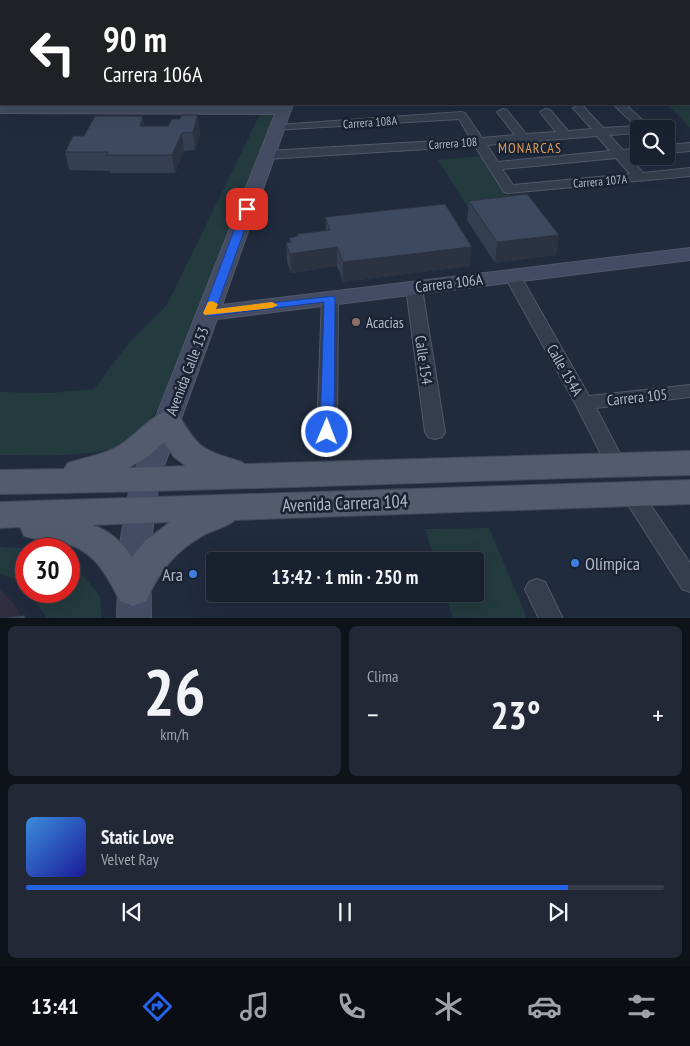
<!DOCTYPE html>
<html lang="es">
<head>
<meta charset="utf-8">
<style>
	:root { --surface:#19202e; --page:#222836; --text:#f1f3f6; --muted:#9fa3aa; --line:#373e4a; --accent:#2563eb }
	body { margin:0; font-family:"PT Sans Narrow",sans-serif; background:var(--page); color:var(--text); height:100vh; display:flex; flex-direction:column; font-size:19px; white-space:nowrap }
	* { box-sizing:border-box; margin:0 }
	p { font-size:16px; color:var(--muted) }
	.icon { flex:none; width:28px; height:28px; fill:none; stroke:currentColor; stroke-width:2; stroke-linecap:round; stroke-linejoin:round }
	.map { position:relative; height:618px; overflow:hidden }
	.drawer { display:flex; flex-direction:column; gap:8px; padding:8px; background:#0e1219; flex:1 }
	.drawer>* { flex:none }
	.guide { position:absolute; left:0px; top:0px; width:690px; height:105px; box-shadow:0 5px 20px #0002,0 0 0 1px var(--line); background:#202124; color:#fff; overflow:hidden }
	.controls { position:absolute; left:630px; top:120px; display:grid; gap:10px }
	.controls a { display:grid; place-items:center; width:45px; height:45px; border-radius:5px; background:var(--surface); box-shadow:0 5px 20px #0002,0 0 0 1px var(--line); font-size:25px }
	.speed { position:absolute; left:15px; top:538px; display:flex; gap:10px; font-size:25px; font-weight:700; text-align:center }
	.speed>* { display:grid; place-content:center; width:65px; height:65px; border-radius:50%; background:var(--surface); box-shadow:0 5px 20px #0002,0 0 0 1px var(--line); line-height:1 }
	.speed .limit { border:8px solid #d22; background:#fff; color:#111 }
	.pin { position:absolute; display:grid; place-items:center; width:42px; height:42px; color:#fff; margin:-21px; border-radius:10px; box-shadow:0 2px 8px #0006 }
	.me { position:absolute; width:55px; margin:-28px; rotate:1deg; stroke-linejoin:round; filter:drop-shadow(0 0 4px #0008) }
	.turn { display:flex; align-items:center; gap:18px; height:105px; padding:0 20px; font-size:22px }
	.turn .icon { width:65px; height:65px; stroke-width:2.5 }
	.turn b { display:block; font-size:35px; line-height:42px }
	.big { font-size:38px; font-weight:600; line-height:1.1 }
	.drawer .widget { flex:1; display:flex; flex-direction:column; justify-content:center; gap:8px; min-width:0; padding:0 18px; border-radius:8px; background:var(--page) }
	.drawer .dial { align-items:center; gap:0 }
	.dial b { font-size:65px; line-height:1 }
	.song { display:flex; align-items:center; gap:15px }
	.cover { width:60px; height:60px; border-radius:8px; background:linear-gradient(135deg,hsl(210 70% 55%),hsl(240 70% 35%)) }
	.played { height:5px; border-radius:2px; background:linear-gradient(90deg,var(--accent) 85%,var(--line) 85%) }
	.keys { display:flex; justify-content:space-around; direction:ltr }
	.heat { display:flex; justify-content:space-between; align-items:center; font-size:28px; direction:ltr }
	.drawer .tiles { flex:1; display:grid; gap:8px; grid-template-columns:1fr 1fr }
	.widget:last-child { grid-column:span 2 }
	.trip { position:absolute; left:206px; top:552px; width:278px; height:50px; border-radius:5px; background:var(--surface); box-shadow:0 5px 20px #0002,0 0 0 1px var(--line); font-weight:600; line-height:50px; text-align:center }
	.menu { display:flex; height:80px; justify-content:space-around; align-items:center; background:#0a0d12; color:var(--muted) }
	.menu .icon { width:35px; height:35px }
	.menu .selected { color:var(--accent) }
	.menu b { font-size:22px; color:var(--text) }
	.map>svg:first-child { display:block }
	.medical { fill:#312e3f }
	.green { fill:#233a3f }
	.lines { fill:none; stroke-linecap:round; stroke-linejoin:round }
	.street-casing { stroke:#505869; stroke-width:2 }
	.secondary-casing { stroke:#505869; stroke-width:2 }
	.primary-casing { stroke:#3e4757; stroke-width:2 }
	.street { fill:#353e4e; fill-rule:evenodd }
	.secondary { fill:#434c62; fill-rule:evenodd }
	.primary { fill:#535c6e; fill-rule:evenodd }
	.wall { fill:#343f51 }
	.shaded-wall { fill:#2b3342 }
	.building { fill:#3d495e; stroke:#2b3342 }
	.route { fill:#2563eb; stroke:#184099 }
	.slow { fill:#f59e0b }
	.education-dot { fill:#8d6e63; stroke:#1a2333; stroke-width:2 }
	.shop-dot { fill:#3f7fe0; stroke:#1a2333; stroke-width:2 }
	.labels { text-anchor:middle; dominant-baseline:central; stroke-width:5; stroke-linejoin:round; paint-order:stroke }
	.far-street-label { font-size:12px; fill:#b1b8ca; stroke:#1a2333 }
	.far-neighbourhood-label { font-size:14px; letter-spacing:1px; fill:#de9c58; stroke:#1a2333 }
	.street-label { font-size:15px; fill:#b1b8ca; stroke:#1a2333 }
	.poi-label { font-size:15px; fill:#b1b8ca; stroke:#1a2333; text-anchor:start }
	.near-street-label { font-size:18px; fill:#b1b8ca; stroke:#1a2333 }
	.near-poi-label { font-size:18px; fill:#b1b8ca; stroke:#1a2333; text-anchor:start }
</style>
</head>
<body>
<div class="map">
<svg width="690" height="619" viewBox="0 0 690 619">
	<rect width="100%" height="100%" fill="#212b3e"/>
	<path class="medical" d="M0,589L14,604L23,618H0Z"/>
	<path class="green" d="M689,53L690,54V128L667,104H689Z
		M261,112L281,113L163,402C152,416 142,432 127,442C102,459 31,455 0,455V392L51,393L94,389L128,344L167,305Z
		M483,156L516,203L468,208L438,160Z
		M489,528L527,618H453L445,594H475V561H435L425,529Z
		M0,547L46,549H26V591L16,580L0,573Z
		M69,562L87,580L100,597L102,618H46L44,613L26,591H69Z"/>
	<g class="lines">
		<defs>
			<path id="street" d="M617,104H625L648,125L662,124L668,127L666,129H639V133L609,135L623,150L639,148V156L629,157L643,173L690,168V176L509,193L504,192L475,146L267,159L261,155L267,151L471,139L459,119L274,130L272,128L278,125L461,112L465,113L482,138L515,135L497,112L503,109L507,110L526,134L556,132L540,112L546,109L550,110L568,131L592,129L573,108L579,105L583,106L603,128L636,126L617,108L615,106ZM597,136L610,151L498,162L487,145ZM616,158L630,174L513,185L502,169Z
				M690,143V151L666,153V145Z
				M512,270L517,272L520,275L589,396L690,385V397L596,408L626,465L623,470L616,473L609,470L575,403L504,275L507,272Z
				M414,283L420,285L422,288L445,432L442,437L435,439L428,437L425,432L406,288L408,285Z
				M330,293L336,295L338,298L337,432L334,437L327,439L320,437L317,432L322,298L324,295Z
				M632,486L639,488L690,563V592L682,589L625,500L622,494L625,488Z
				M537,579L545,582L563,619H539L525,589L529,582Z"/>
			<path id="secondary" d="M312,0H324V1H312Z
				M0,9H1V17H0Z
				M0,103L293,104L222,305L690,248V260L217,319L159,480L150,549L151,619H117L119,549L131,480L275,114L0,113Z"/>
			<path id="primary" d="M168,411L178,414C200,451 202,449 242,462L244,464L690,451V475C460,480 230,491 0,494V470L64,469L68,463C86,457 104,455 120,445C137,434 150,416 168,411ZM164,442L174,457L186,466L128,468L149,456Z
				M690,480V504L235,520C228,527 213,530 204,535C174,552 160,571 146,601L133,606L120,601C109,580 97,555 73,546C58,541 40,541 24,536L20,527L0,528V502ZM170,522L145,541L132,557C122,542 110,531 93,525Z"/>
		</defs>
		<use href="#street" class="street-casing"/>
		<use href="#secondary" class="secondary-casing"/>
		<use href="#primary" class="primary-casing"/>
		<use href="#street" class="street"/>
		<use href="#secondary" class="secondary"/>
		<use href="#primary" class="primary"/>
	</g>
	<path class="wall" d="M145,126L200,133L195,150L184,151L175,173H110V171L69,170L65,152L84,136Z
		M469,201L559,235L556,255L495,263L467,220Z
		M325,217L470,266L343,282L337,266L291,273L287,262L286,243H290L289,238L298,236V234L326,230Z"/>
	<path class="shaded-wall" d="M198,115L200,133L195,150L193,132Z
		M143,116L146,134L140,126Z
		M182,133L184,151L175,173L172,155Z
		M559,235L556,255L495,263L497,242Z
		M337,247V266L291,273L290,254Z
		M472,247L470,266L343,282V262Z"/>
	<path class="building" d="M181,115H198L193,132L182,133L172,155H107L108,152H65L73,136H84L95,116H143L140,126H168L172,119H180Z
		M527,194L559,235L497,242L469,201Z
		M445,204L472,247L343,262L337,247L290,254L286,243L291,242L289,238L298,236V234L330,230L325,217Z
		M25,615V619H0V618Z"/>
	<path class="route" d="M247,206L252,209L216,309L334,296L335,298L334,432L332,435H322L320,432L324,302L209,316L203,313L242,209Z"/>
	<path class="slow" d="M212,301L218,304L216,309L272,302L278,305L272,308L205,315L203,313L208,302Z"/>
	<circle class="education-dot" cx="356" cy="322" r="5"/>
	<g class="shop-dot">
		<circle cx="575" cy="563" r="5"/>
		<circle cx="193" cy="574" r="5"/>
	</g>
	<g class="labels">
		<g class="far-street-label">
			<text transform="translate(370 122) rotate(-4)">Carrera 108A</text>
			<text transform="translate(453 143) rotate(-4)">Carrera 108</text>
			<text transform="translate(600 181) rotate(-5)">Carrera 107A</text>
		</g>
		<g class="far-neighbourhood-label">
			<text x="530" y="148">MONARCAS</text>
		</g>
		<g class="street-label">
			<text transform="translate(449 283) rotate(-7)">Carrera 106A</text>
			<text transform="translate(424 360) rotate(82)">Calle 154</text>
			<text transform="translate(565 370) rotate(60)">Calle 154A</text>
			<text transform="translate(187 371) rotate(-69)">Avenida Calle 153</text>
			<text transform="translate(637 397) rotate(-6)">Carrera 105</text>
		</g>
		<g class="poi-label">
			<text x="366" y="322">Acacias</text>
		</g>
		<g class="near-street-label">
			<text transform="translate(345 503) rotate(-2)">Avenida Carrera 104</text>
		</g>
		<g class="near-poi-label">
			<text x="585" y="563">Olímpica</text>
			<text x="183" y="574" text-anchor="end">Ara</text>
		</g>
	</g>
</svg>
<div class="controls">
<a><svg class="icon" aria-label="search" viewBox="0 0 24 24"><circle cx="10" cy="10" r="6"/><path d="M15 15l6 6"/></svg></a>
</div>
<div class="speed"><div class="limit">30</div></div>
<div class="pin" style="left:247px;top:209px;background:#d93025"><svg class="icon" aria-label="arrive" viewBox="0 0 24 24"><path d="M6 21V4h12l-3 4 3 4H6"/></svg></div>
<svg class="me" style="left:327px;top:432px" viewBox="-20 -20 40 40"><circle r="17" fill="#2563eb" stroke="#fff" stroke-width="3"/><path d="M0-11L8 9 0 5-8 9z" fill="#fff"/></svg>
<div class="trip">13:42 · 1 min · 250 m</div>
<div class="guide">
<div class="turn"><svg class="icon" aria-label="left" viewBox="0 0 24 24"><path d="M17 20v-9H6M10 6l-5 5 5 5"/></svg><div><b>90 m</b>Carrera 106A</div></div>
</div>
</div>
<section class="drawer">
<div class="tiles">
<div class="widget dial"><b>26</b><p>km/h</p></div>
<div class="widget"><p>Clima</p>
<div class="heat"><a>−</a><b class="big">23°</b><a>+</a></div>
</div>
<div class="widget">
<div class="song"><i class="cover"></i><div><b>Static Love</b><p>Velvet Ray</p></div></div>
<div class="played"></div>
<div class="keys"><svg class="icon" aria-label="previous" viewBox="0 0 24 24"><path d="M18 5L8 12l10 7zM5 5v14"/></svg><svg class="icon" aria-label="pause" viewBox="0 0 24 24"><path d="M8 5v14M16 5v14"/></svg><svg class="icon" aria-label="next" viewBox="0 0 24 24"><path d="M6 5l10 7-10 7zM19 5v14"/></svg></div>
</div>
</div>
</section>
<nav class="menu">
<b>13:41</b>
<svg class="icon selected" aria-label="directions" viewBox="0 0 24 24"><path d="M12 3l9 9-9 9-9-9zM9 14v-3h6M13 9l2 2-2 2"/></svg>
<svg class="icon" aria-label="music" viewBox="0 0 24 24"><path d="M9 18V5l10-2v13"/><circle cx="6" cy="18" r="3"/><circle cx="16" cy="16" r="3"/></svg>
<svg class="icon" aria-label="phone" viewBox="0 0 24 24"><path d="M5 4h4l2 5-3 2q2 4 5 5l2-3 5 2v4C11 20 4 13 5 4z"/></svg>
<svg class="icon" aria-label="climate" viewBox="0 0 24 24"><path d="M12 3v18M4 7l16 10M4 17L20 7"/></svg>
<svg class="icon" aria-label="car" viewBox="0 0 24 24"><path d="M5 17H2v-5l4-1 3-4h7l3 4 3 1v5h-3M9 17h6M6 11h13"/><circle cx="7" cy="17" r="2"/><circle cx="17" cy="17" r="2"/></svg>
<svg class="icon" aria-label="filters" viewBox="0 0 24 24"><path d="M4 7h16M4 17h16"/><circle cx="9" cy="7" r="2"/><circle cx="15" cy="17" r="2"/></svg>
</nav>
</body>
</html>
